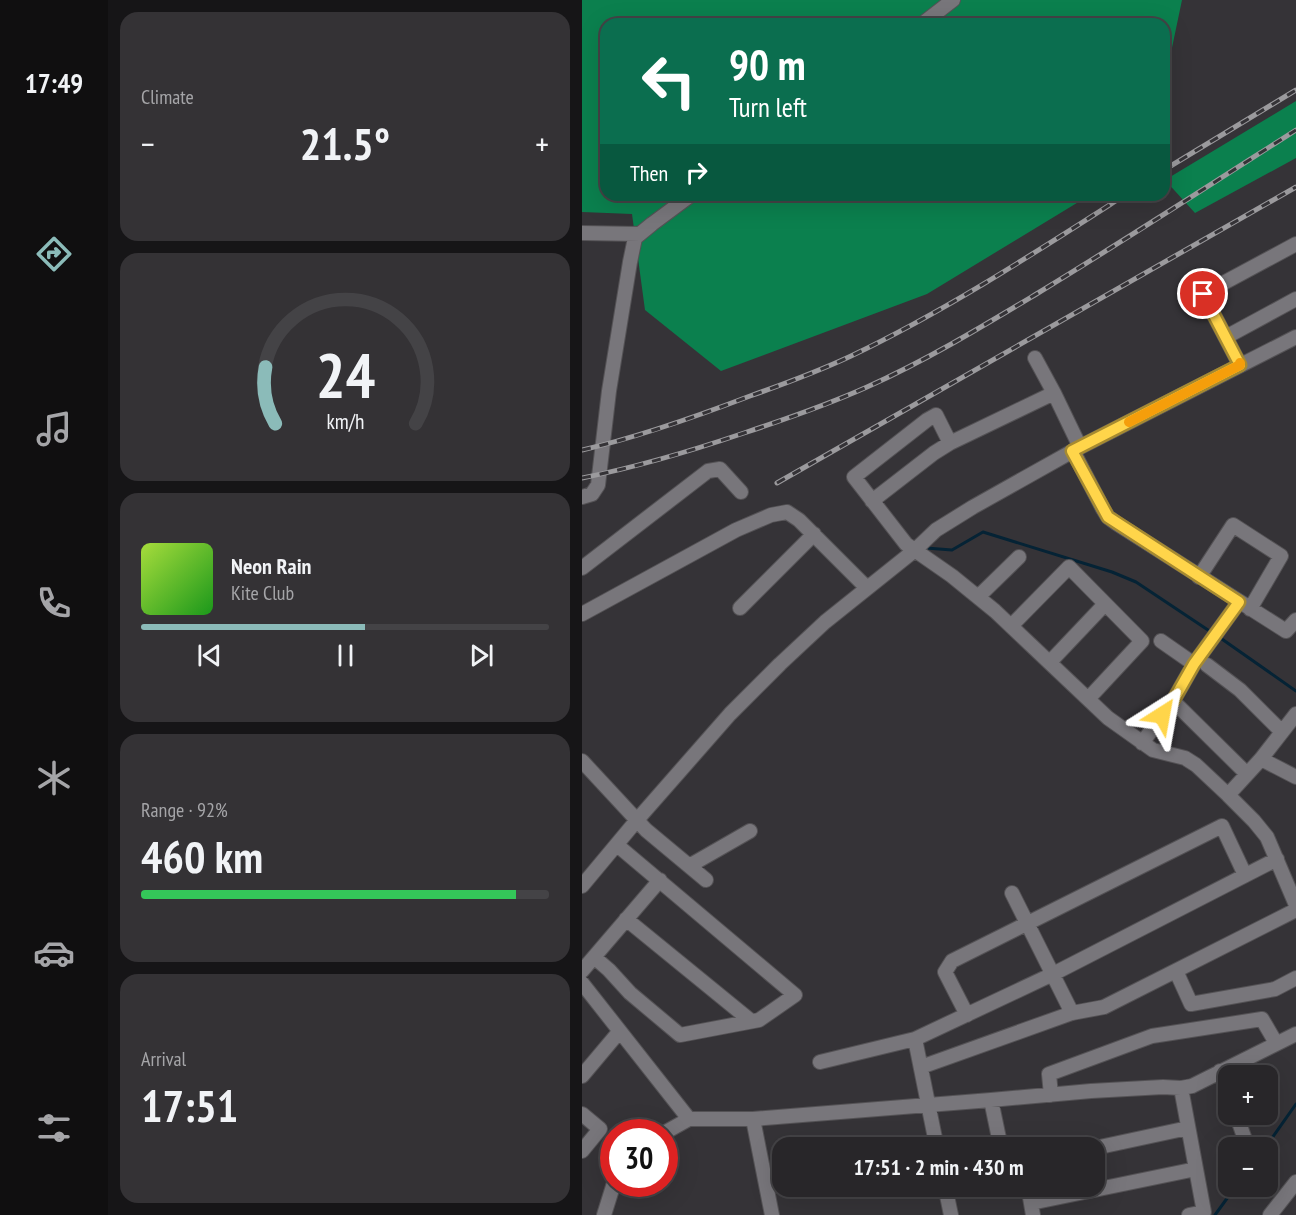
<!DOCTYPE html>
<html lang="en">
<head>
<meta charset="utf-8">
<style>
	:root { --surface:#282629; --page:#343235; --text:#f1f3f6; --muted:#a5a5a8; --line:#444346; --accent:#8bbbb9 }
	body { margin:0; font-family:"PT Sans Narrow",sans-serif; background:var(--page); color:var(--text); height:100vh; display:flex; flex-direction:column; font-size:22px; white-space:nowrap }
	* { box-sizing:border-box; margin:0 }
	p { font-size:20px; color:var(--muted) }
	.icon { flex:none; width:33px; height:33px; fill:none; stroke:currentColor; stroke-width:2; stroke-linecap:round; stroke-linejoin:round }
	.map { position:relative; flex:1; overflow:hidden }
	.side { display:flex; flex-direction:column; gap:12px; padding:12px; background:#161517; width:474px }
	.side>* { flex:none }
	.guide { position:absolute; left:18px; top:18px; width:570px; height:183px; border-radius:18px; box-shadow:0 6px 24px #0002,0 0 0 2px var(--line); background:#0b6e4f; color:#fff; overflow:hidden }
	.fabs { position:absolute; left:636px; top:1065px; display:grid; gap:12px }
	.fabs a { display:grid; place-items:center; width:60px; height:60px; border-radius:12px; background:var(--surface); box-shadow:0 6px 24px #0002,0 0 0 2px var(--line); font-size:30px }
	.speed { position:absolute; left:18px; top:1119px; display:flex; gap:12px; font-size:30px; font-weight:700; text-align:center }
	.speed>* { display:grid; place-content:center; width:78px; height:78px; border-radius:50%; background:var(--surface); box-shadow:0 6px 24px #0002,0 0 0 2px var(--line); line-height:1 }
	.speed .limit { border:9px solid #d22; background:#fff; color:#111 }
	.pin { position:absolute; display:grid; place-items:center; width:51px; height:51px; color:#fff; margin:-26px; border:3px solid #fff; border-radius:50%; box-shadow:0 2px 6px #0007 }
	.me { position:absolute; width:66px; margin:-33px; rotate:34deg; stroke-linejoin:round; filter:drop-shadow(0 0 4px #0008) }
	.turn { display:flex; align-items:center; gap:21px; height:126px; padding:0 30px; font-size:27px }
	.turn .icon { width:78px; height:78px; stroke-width:2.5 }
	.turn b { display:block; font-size:42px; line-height:51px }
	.then { display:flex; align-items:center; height:57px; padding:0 30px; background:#0003; gap:12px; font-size:22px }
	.big { font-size:45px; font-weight:600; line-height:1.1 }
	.side .widget { flex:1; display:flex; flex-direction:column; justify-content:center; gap:9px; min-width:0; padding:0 21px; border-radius:18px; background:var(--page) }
	.side .dial { align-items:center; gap:0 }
	.dial svg { height:156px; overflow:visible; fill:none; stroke:var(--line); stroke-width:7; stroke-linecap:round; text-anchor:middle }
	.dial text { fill:var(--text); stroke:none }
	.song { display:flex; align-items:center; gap:18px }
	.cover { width:72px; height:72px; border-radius:9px; background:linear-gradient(135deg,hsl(80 70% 55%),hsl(120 70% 35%)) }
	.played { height:6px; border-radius:3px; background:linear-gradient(90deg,var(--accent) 55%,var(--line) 55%) }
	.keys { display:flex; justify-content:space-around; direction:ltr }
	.heat { display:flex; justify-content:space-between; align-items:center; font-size:33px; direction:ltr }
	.charge { height:9px; border-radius:4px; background:linear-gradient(90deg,#34c759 92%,var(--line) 0) }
	.trip { position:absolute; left:190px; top:1137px; width:333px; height:60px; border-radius:18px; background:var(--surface); box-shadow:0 6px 24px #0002,0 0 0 2px var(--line); font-weight:600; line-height:60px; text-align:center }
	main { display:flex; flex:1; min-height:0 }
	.tab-bar { display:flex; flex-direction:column; width:108px; justify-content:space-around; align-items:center; background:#100f10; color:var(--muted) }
	.tab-bar .icon { width:42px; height:42px }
	.tab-bar .current { color:var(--accent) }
	.tab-bar b { font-size:27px; color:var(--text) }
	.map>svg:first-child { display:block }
	.forest { fill:#0b804e }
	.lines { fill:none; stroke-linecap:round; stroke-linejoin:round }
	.stream { stroke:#052335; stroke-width:3 }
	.minor-casing { stroke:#545255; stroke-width:16 }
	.minor { stroke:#78767b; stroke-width:14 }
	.rail-casing { stroke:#9b9a9d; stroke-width:5 }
	.rail { stroke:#353337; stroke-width:3; stroke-dasharray:9; stroke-linecap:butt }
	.route-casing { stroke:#a68a30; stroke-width:15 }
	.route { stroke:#ffd54a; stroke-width:10 }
	.slow { stroke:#f59e0b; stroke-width:10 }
</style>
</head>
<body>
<main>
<nav class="tab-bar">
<b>17:49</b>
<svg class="icon current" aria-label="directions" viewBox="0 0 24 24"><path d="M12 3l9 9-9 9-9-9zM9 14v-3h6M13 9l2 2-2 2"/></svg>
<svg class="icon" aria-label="music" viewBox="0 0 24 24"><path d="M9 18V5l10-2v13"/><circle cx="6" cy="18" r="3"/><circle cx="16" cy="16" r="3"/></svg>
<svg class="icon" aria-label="phone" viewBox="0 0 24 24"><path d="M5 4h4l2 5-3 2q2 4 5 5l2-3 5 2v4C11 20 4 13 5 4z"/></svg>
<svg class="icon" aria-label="climate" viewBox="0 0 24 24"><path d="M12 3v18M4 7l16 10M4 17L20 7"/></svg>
<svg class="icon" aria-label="car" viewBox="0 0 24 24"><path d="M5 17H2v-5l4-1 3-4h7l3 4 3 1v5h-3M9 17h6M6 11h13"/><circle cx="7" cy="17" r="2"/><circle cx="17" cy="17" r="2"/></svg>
<svg class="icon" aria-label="filters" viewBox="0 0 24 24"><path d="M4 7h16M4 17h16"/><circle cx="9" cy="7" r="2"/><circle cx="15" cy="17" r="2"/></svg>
</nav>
<section class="side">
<div class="widget"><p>Climate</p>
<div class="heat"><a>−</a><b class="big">21.5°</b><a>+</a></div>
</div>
<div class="widget dial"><svg viewBox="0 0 100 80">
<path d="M14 69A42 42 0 1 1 86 69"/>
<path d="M14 69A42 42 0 0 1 9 40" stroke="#8bbbb9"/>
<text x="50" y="56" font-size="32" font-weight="700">24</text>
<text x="50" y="72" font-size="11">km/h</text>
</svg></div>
<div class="widget">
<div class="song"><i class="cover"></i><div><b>Neon Rain</b><p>Kite Club</p></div></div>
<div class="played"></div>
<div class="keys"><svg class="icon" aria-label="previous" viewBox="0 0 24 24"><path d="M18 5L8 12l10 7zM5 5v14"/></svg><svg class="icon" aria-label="pause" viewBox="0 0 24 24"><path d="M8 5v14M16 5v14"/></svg><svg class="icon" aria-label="next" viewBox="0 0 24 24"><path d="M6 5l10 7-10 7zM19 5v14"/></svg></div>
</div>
<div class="widget"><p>Range · 92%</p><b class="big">460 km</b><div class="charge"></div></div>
<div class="widget"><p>Arrival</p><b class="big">17:51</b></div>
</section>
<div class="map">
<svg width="714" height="1215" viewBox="0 0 714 1215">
	<rect width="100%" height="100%" fill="#353337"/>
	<path class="forest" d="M0,0H600L582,86V24H24V195H508L345,294L139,371L63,310L50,214L0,212Z
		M714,101V158L613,213L583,180Z"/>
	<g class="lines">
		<path class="stream" d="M344,548L370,550L401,532L530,572L554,582L629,632
			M637,637L714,691
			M683,1148L714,1104
			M633,1215L654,1186"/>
		<defs>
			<path id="minor" d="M340,24L371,0
				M0,233L58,234
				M644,337L714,299
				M453,358L472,393
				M658,365L621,294L714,244
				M368,443L354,415L345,420L272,477L324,544L370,576L413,611L526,718L571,750L603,758L614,765L646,795L672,821L685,837L714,905
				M491,451L521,509L526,517L534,523L704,631L714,620
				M0,497L10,494L16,485L27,391L48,262L53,238L70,224L109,195
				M290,501L352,453L368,443L472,393L498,447
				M0,568L126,471L138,469L159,492
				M617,577L651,525L699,556L668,609
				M396,597L437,557
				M158,608L232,534
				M0,614L154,530L189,515L205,512L217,520L285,588
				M429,626L487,567L560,641L506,699
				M579,641L612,664
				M468,662L523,604
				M625,665L658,690L700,732
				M591,701L665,774
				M560,743L591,701L612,664L657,602
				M679,759L714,777
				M0,761L64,830L124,880
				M646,795L679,759L714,714
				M107,866L168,831
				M0,886L55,820L148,714L198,664L243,622L333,550L354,530L391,507L498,447L714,337
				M430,893L490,1013
				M44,919L169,1021
				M12,957L27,970L48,993L98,1035L177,1020L213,995L35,845
				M0,971L78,880
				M594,971L609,1004L693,989L714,978
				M0,983L107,1119
				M385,1015L363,972L370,961L640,826L663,875
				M238,1062L333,1039
				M339,1067L490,1013L522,1007L714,910
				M638,1071L646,1094
				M0,1076L37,1032
				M599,1088L622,1212L607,1215
				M469,1095L467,1074L570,1036L680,1019L694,1043
				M409,1100L419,1148
				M0,1114L18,1129L0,1151
				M654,1114L666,1148
				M171,1119L190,1215
				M82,1133L107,1119H171L409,1100L509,1091L581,1087L599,1088L610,1086L714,1034
				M355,1148L333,1039L471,974L695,859
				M513,1148L606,1128
				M363,1186L369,1215
				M446,1186L451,1215
				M449,1203L614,1169
				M22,1215L32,1183
				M688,1215L714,1182"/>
		</defs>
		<use href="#minor" class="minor-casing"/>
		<use href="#minor" class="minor"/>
		<defs>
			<path id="rail" d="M582,170L714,90
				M0,450C57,437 113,417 168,396C202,384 237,371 269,356C365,310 454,252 543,195
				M0,478C55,467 109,451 162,433C204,419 245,405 285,387C345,360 401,326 456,293C543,240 628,185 714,130
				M195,483L714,187"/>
		</defs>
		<use href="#rail" class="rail-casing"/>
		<use href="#rail" class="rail"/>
	</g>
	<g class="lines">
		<defs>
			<path id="route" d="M580,715L591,701L612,664L657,602L526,517L490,451L658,365L621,294"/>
		</defs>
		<use href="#route" class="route-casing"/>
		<use href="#route" class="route"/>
		<path class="slow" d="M547,422L658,365V363"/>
	</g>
</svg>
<div class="fabs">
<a>+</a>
<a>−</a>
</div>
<div class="speed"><div class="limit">30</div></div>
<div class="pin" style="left:621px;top:294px;background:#d93025"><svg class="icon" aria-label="arrive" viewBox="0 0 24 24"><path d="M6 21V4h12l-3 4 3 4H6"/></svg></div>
<svg class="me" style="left:580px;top:715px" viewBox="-20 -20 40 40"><path d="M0-17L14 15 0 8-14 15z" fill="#ffd54a" stroke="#fff" stroke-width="4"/></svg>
<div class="trip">17:51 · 2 min · 430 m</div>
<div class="guide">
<div class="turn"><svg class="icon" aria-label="left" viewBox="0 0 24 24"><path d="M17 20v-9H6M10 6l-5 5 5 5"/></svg><div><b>90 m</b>Turn left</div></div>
<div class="then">Then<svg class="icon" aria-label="right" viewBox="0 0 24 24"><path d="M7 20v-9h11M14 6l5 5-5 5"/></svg></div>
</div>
</div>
</main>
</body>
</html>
